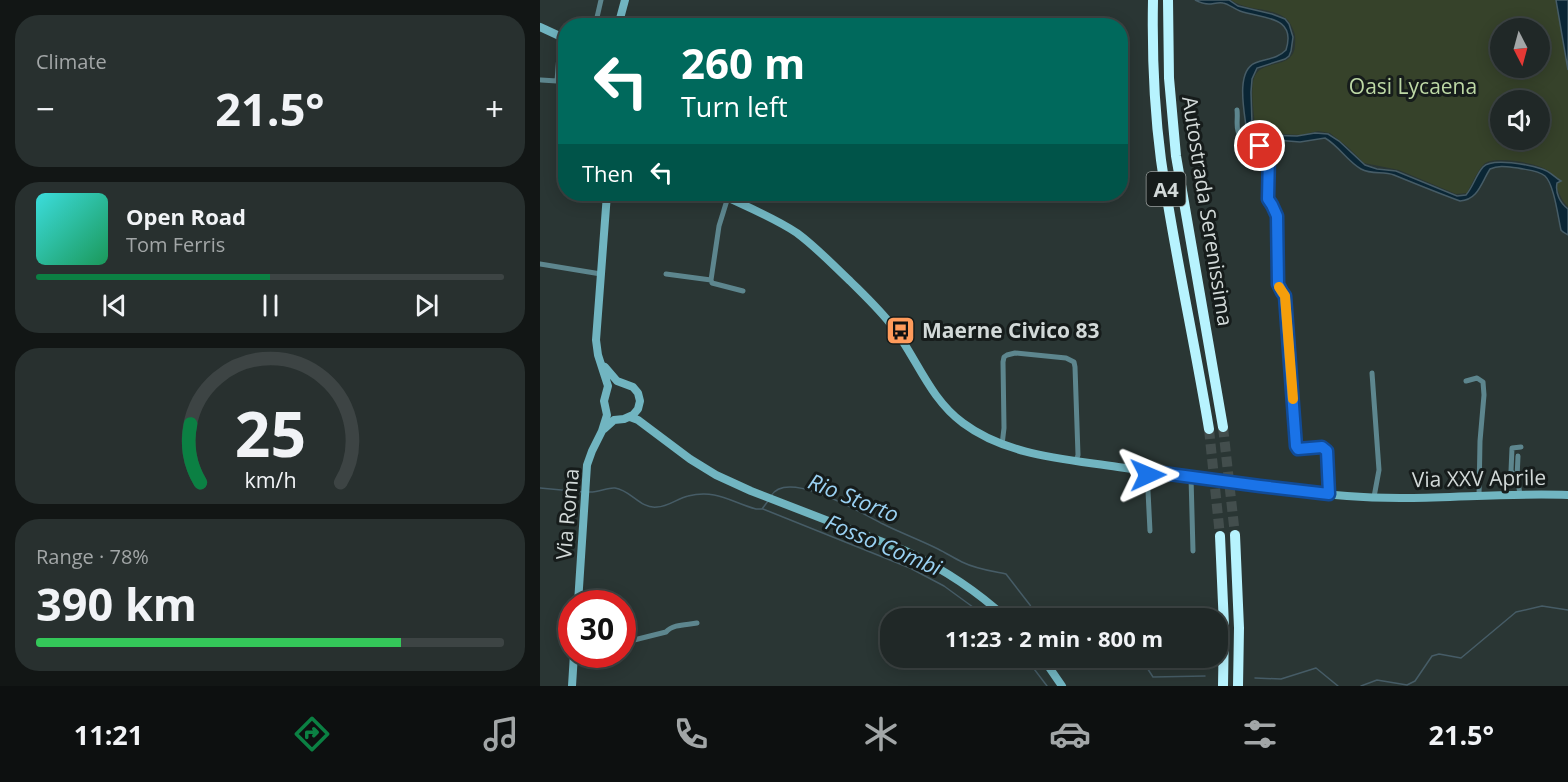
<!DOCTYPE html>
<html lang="en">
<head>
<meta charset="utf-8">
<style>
	:root { --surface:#202827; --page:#28302f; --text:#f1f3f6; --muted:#a2a6a7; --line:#3d4444; --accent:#0b8043 }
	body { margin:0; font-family:"Open Sans",sans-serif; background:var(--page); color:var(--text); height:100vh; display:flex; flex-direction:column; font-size:22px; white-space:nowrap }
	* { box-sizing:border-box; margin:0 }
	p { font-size:20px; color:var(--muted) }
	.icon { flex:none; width:33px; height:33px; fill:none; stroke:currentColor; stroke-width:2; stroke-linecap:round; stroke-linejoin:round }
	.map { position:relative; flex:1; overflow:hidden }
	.side { display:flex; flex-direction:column; gap:15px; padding:15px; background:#121615; width:540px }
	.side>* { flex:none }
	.top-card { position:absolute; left:18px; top:18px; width:570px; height:183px; border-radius:24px; box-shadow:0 3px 15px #0003,0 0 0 2px var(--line); background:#00695c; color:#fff; overflow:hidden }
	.needle { width:39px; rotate:174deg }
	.fabs { position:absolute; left:950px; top:18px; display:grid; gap:12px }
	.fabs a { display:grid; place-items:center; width:60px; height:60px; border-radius:50%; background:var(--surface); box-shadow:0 3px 15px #0003,0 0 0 2px var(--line); font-size:30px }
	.speed { position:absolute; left:18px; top:590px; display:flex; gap:12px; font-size:30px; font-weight:700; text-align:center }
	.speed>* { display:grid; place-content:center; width:78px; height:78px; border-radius:50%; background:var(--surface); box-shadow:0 3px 15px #0003,0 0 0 2px var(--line); line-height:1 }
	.speed .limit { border:9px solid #d22; background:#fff; color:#111 }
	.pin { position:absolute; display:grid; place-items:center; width:51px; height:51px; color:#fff; margin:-26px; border:3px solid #fff; border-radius:50%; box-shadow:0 2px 6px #0007 }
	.me { position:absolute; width:66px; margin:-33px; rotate:89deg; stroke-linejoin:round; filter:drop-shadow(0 0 4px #0008) }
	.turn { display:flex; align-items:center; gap:21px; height:126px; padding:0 24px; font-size:27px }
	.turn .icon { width:78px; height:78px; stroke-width:2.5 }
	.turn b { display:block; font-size:42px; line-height:51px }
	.then { display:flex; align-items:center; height:57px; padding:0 24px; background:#0003; gap:12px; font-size:22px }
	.big { font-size:45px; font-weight:700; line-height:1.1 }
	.side .tile { flex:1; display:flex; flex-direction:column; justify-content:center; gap:9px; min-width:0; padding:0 21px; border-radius:24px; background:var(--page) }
	.side .dial { align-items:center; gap:0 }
	.dial svg { height:156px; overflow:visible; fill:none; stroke:var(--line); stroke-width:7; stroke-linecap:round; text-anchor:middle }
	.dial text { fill:var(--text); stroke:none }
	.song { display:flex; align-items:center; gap:18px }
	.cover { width:72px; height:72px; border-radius:9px; background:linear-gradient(135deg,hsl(180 70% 55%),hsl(150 70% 35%)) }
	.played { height:6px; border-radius:3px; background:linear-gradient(90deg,var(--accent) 50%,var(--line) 50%) }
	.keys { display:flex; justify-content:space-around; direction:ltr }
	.heat { display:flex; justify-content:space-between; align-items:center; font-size:33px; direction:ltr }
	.charge { height:9px; border-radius:4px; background:linear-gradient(90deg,#34c759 78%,var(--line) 0) }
	.trip { position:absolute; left:340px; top:608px; width:348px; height:60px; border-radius:24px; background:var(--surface); box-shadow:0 3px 15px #0003,0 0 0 2px var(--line); font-weight:700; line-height:60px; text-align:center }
	.menu { display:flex; height:96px; justify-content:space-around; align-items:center; background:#0d1010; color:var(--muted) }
	.menu .icon { width:42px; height:42px }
	.menu .active { color:var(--accent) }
	.menu b { font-size:27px; color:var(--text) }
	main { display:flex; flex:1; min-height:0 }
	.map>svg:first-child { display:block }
	.green { fill:#36422a; fill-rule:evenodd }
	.water { fill:#0a2635; stroke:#465c66; stroke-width:1.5 }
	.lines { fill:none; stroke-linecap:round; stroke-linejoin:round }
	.stream { stroke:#465c66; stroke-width:1.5 }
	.highway-tunnel { stroke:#434e4d; stroke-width:10; stroke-dasharray:10 5; stroke-linecap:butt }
	.street { stroke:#5d868e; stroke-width:5 }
	.secondary { stroke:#71b5c1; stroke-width:8 }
	.highway { stroke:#b7f3fe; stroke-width:10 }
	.route-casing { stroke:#114b97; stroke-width:15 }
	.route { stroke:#1a73e8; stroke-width:10 }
	.slow { stroke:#f59e0b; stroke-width:10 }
	.labels { text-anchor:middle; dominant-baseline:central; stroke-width:6; stroke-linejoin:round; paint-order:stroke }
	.shield { fill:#161c1b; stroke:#9aa09f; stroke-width:1.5 }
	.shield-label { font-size:20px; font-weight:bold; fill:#d2d9d8 }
	.park-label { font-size:21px; fill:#bdd8a5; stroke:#161c1b }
	.street-label { font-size:21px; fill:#d2d9d8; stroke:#161c1b }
	.poi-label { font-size:21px; font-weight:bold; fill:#d2d9d8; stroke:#161c1b; text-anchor:start }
	.water-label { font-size:22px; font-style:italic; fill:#9ad1f3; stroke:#161c1b }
</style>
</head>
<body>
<main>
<section class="side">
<div class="tile"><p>Climate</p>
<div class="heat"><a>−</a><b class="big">21.5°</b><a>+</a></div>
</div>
<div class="tile">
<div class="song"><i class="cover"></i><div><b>Open Road</b><p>Tom Ferris</p></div></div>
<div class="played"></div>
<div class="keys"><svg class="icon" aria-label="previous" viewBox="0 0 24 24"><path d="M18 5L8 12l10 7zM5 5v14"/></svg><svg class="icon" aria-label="pause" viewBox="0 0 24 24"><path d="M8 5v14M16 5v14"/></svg><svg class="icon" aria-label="next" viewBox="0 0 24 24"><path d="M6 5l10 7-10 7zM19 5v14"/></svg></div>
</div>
<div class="tile dial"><svg viewBox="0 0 100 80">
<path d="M14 69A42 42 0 1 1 86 69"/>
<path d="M14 69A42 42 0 0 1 9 39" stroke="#0b8043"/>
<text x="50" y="56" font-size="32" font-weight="700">25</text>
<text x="50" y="72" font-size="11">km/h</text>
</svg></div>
<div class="tile"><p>Range · 78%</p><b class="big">390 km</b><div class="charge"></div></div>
</section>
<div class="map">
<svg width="1028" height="686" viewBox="0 0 1028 686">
	<rect width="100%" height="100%" fill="#2a3634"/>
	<path class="green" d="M691,0H1028V207C1025,203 1022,200 1020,195C1016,188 1016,180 1011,173C1003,163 953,155 944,164C938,170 931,185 927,193L916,194L859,170L824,163L809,148L790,133L778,131L761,135L723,133L718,130L715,125C714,113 709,84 716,74C724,60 753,69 755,46C755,41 756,37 754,32C752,26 749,20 744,17C728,7 707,11 691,0ZM960,28H999V68H960ZM960,100H999V140H960Z"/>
	<path class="water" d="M655,0H689L698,6L732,14L745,19L749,24L753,37L751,51L749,56L745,59L717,68L712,79L711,92L712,124L715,130L721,134L726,135L757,136L775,133L788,134L799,141L825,165L837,169L856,171L917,196L926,195C933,187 936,175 943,167C952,157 990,165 1002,169C1010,171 1015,178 1021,181L1017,183C1015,193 1020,203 1028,209V235L1023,232L1021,230C1018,217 1014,184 1005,176C998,170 986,170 978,168C968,167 959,165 950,169C941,183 938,200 920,201C898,193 876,184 854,175C843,171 832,175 821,169C807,161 799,146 785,138L760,142L723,139L709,134L706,126C704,110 696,71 715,63C726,58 736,60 746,50C757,15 722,19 700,11C694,9 689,4 683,3C678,2 673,4 669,4C664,4 659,2 655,0Z
		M1016,0H1028V70Z"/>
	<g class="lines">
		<path class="stream" d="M0,488L43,492
			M48,492C58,493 68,487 75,488C91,490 100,509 117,507C128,507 138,498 148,496C176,489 191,502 216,509H222L228,501
			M231,496C247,468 323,514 343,524C361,533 380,540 398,549C406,553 414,558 422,562C436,569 451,571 466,574L490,605L497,618
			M223,509L370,568L404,586L448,618
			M485,657L507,686
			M600,657L613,677L665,676
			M715,678L741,679L776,668L798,686
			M821,686L837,680L867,685L875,681L892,656L899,654L921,658L976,612L1002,606L1028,610"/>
		<path class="highway-tunnel" d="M683,427L695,535
			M669,429L680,536"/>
		<path class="street" d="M55,26L61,0
			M1,80L17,81L20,42L22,38
			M697,110C698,117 696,125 698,131C701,146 721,143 729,154L728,199L732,205L737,216V274L738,284L745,296L756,446L758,449L782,448L787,451L789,494
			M188,197L179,226L171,280L172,283L203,291
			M0,264L61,274
			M126,274L171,280
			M832,373L839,470L834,497
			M926,381L937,378L943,382L944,395L940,441L939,496
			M462,445L464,428L463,362L464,357L467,355L475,353L526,358L534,362L535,367L538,455L536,461
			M607,471L610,531
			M651,477L653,551
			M977,478L978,456
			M980,495L978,481L971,471L972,448L981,447
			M82,643L126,632C133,624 147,625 157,623"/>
		<path class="secondary" d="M78,26L85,0
			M0,27L26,39
			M180,194C205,206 233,217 257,233C276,247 293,265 310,281C325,296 340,310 353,327C377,359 390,399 423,423C467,456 526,459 578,467C654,478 731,490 807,496C880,502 955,492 1028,495
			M90,417L98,420L150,459L176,475L211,491L366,551C403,569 436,590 466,618
			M64,429L74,420L84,419L93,415L98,409L100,401L98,393L93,387L77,381L65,367
			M38,603L47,465L52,451L62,431L67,415L64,401L68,386L58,355L56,340L67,194
			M502,657L522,686
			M32,686L34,654"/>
		<path class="highway" d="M613,0C612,53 614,107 621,160C634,250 654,339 669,429
			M628,0L629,78L636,156L683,427
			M695,535L699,628L698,686
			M680,536L684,626L683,686"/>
	</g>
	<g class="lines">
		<defs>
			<path id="route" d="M608,475L607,471L720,486L789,494L787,451L782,447L758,449L756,446L745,296L742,292L738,284L737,216L732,205L728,199L729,154L720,146"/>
		</defs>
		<use href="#route" class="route-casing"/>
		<use href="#route" class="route"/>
		<path class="slow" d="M739,287L745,296L753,399"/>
	</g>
	<defs>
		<symbol id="bus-square" viewBox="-11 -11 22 22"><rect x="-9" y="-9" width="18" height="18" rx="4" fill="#ff9b5b" stroke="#161c1b"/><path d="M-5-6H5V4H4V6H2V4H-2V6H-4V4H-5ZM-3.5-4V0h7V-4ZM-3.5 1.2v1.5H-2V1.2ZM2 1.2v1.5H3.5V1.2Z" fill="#111"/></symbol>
	</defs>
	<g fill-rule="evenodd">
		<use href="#bus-square" x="344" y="314" width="33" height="33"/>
	</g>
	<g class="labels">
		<rect class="shield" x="606.5" y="172" width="39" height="34" rx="4.5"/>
		<g class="shield-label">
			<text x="626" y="189">A4</text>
		</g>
		<g class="park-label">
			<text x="873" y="86">Oasi Lycaena</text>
		</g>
		<g class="street-label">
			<text transform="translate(668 211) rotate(81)">Autostrada Serenissima</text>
			<text transform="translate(939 478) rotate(-1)">Via XXV Aprile</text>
			<text transform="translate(27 514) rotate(-85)">Via Roma</text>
		</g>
		<g class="poi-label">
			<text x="382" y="330">Maerne Civico 83</text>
		</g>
		<g class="water-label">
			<text transform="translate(314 497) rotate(22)">Rio Storto</text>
			<text transform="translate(344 544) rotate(23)">Fosso Combi</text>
		</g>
	</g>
</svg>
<div class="fabs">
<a><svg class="needle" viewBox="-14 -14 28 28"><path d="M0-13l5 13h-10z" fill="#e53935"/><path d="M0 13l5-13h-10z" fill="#a2a6a7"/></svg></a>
<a><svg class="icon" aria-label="sound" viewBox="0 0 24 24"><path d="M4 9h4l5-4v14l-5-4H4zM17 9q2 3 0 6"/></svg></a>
</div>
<div class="speed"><div class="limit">30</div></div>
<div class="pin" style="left:720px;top:146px;background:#d93025"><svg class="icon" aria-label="arrive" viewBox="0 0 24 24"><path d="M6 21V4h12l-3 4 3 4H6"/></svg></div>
<svg class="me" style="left:608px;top:475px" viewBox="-20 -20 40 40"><path d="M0-17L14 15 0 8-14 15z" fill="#1a73e8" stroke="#fff" stroke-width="4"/></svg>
<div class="trip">11:23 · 2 min · 800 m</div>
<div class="top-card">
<div class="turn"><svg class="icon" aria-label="left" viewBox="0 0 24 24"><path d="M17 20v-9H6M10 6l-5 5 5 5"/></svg><div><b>260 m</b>Turn left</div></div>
<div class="then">Then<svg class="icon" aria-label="left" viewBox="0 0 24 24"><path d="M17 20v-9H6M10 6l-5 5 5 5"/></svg></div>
</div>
</div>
</main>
<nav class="menu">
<b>11:21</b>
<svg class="icon active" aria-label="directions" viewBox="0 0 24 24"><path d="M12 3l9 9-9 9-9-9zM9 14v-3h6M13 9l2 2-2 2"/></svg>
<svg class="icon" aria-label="music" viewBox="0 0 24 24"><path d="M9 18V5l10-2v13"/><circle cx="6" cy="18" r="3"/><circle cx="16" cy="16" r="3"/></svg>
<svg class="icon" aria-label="phone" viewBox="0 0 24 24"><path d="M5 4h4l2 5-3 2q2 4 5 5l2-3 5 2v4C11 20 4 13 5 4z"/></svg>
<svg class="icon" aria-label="climate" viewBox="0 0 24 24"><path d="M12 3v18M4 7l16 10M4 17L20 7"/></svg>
<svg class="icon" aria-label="car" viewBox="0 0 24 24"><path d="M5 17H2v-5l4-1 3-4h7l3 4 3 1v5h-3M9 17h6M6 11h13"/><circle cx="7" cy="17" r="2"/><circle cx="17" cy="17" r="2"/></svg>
<svg class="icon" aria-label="filters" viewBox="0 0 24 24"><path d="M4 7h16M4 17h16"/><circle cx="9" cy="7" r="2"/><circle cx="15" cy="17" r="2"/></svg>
<b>21.5°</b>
</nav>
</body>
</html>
